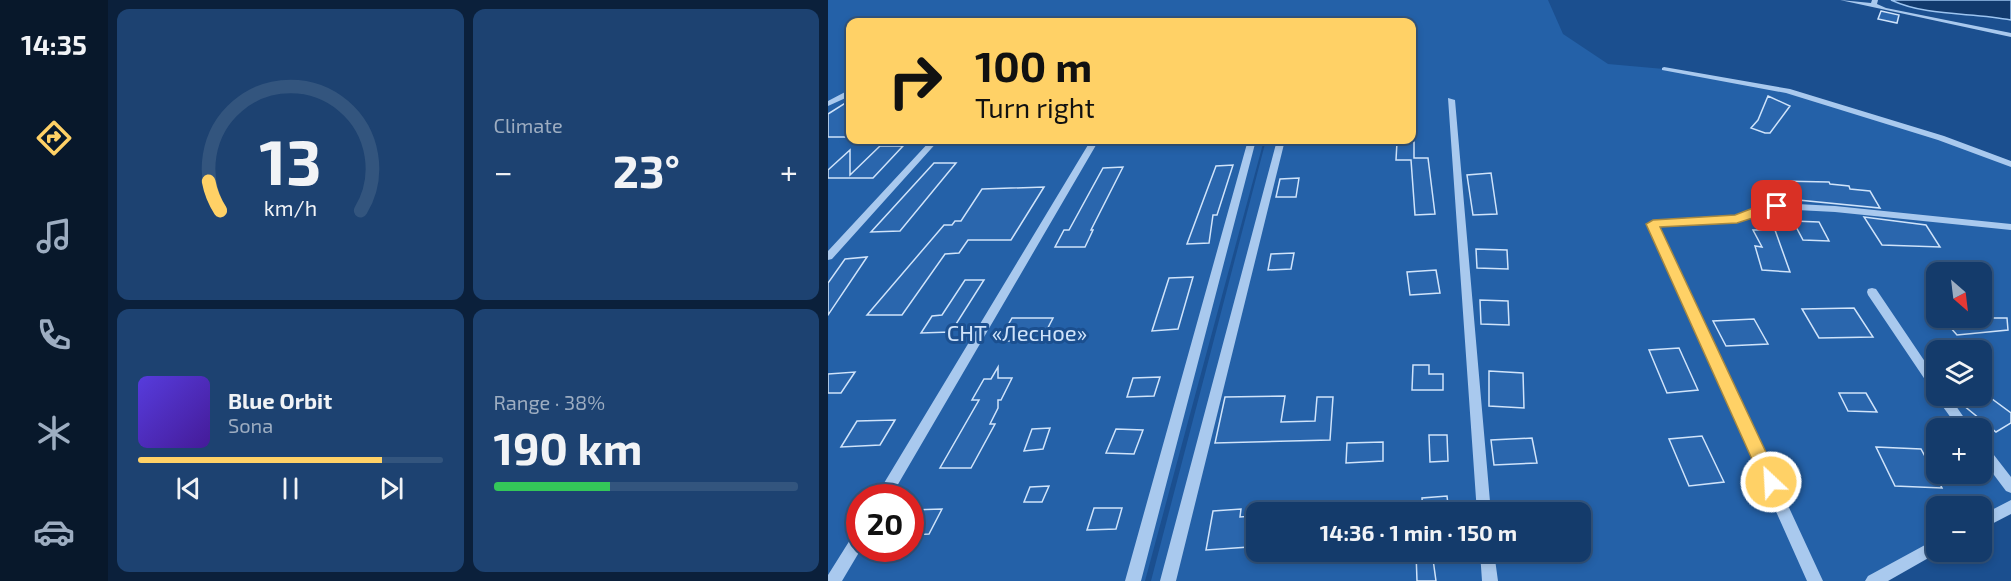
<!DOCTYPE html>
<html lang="en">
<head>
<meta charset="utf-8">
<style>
	:root { --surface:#143b6b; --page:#1d4271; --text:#f1f3f6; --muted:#9dadc1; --line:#33557e; --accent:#ffd166 }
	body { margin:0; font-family:"Exo 2",sans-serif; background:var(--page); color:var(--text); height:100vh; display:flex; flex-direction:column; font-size:22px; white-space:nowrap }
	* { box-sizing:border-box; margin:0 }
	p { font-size:20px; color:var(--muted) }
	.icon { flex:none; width:33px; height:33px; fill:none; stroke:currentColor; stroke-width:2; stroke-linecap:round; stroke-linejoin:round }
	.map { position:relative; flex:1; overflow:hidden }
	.panel { display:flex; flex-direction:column; gap:9px; padding:9px; background:#0b203b; width:720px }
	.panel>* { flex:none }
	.hud { position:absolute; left:18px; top:18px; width:570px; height:126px; border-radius:12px; box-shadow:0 3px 9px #0003,0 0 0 2px var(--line); background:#ffd166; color:#111; overflow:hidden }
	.needle { width:39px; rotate:152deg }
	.buttons { position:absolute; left:1098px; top:262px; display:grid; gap:12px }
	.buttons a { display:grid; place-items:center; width:66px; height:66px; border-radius:12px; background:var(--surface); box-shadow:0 3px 9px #0003,0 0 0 2px var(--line); font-size:30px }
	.speed { position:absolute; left:18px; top:484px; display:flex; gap:12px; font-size:30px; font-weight:700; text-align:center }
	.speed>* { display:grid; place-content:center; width:78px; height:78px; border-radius:50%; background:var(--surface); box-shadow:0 3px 9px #0003,0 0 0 2px var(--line); line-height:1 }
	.speed .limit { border:9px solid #d22; background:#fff; color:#111 }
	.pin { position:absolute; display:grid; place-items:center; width:51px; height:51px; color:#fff; margin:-26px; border-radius:12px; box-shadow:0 3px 9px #0006 }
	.me { position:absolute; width:66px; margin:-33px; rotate:335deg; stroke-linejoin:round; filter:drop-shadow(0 0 4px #0008) }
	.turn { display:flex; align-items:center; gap:21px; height:126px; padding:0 30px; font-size:27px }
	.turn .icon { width:78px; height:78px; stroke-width:2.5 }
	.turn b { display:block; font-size:42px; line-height:51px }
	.big { font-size:45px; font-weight:700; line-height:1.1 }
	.panel .widget { flex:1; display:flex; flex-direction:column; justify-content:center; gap:9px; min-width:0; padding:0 21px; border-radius:12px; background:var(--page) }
	.panel .dial { align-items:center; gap:0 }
	.dial svg { height:156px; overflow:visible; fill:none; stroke:var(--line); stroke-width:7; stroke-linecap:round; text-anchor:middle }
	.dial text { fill:var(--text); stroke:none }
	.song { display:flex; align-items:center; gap:18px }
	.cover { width:72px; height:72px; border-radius:9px; background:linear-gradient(135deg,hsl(250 70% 55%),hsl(260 70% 35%)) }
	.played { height:6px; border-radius:3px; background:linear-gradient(90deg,var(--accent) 80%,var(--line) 80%) }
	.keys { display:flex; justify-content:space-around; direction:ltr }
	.heat { display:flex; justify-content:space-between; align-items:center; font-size:33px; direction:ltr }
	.charge { height:9px; border-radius:4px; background:linear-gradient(90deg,#34c759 38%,var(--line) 0) }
	.panel .tiles { flex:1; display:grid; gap:9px; grid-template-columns:repeat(2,1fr) }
	.trip { position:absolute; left:418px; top:502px; width:345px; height:60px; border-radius:12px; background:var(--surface); box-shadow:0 3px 9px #0003,0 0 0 2px var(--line); font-weight:700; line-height:60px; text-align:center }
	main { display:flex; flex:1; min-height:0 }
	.tab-bar { display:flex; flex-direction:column; width:108px; justify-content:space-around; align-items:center; background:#08182b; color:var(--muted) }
	.tab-bar .icon { width:42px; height:42px }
	.tab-bar .selected { color:var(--accent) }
	.tab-bar b { font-size:27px; color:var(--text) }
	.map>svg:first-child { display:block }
	.green { fill:#2461a8; fill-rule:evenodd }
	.water { fill:#123a6d; stroke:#9cc4f0; stroke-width:1.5 }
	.building { fill:#2a66ad; stroke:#cfe3fa; stroke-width:1.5 }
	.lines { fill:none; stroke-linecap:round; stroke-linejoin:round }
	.minor { fill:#a9c9ee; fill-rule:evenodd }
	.route { fill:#ffd166; stroke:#a68842; stroke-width:1.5 }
	.labels { text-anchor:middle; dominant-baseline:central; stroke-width:6; stroke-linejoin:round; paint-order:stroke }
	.park-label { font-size:22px; fill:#cfe3fa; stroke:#1b4f8f }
</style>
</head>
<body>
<main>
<nav class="tab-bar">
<b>14:35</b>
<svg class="icon selected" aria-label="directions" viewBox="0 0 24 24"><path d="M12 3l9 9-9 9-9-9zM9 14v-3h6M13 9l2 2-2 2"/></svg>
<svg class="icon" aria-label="music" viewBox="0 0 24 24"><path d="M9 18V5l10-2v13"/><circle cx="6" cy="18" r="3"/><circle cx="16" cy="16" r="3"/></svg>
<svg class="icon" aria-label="phone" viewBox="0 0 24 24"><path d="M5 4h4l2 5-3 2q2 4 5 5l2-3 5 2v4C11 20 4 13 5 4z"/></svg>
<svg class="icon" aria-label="climate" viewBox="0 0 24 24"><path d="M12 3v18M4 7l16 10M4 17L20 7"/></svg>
<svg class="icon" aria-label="car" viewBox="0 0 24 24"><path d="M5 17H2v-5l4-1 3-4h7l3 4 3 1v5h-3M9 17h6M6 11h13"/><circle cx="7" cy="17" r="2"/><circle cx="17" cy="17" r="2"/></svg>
</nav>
<section class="panel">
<div class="tiles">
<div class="widget dial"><svg viewBox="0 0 100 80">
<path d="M14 69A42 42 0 1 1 86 69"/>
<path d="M14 69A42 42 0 0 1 8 54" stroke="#ffd166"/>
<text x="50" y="56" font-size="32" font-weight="700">13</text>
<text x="50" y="72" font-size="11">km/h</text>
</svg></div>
<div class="widget"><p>Climate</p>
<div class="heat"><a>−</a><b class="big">23°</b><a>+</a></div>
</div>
<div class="widget">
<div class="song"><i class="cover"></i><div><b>Blue Orbit</b><p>Sona</p></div></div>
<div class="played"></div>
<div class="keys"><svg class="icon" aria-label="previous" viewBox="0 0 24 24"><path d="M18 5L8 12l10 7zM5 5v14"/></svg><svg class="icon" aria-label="pause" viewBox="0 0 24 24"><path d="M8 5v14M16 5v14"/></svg><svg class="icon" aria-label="next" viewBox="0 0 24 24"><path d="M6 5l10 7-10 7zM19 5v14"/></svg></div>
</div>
<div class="widget"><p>Range · 38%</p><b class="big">190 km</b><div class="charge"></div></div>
</div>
</section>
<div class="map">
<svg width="1183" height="581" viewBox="0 0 1183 581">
	<rect width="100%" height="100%" fill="#1b4f8f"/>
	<path class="green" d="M0,0H720L735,34L780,64L836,69L959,91L1022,109L1183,164V508L1154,523V507H1108V548L1046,581H323L438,140H584V22H22V140H436L317,581H0ZM1108,273H1154V318H1108ZM1108,351H1154V396H1108ZM1108,429H1154V474H1108ZM32,498H82V549H32ZM429,513H753V552H429Z"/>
	<path class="water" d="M1063,0H1183V20C1144,12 1100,17 1063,0Z"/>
	<path class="building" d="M1053,11L1071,15L1069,23L1050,19Z
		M940,96L962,106L942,133H937L923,128L930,120Z
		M22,100V137H0V114Z
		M569,142H586V158H600L607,214L587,215L583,160H568Z
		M52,146H75L45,178H0V170L22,150V175Z
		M106,163H128L72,231L43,232Z
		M405,165L389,215H385L381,243L359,244L388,166Z
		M295,167L263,230H265L257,247H227L236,230H241L275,168Z
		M663,173L669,214L645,215L639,175Z
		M471,178L468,197H448L452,179Z
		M951,181L1001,182L1002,184L1021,186L1022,189L1042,191L1052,208L960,199Z
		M216,187L183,240H140L131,253L117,254L74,315H39L116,225H124L127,221H133L154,189Z
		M1036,217L1098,225L1112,247L1054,245Z
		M965,221L991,222L1001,241L975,240Z
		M925,230H947L962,272L934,270L927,246L934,247Z
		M648,249L679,250L680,269L649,268Z
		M466,253L463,269L440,270L443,254Z
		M39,257L0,315V283L17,259Z
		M608,270L612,293L582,295L579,272Z
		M365,277L350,329L324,331L341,278Z
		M137,280H156L123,332L93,333L104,316L114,315Z
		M652,300L680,301L681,325L653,324Z
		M1026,308L1045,337L991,338L974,309Z
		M184,318H225L213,341H171Z
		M1114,318H1179L1180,330L1129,335Z
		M926,319L940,344L898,346L885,321Z
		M851,348L870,390L839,393L821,350Z
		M585,365H601V374H615V390H584Z
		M170,367V378H184L173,400H170V408L162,424H167L143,468H112L151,400H144L156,379H163Z
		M661,371L695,373L696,408L661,406Z
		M27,372L13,393H0V374Z
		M332,377L326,396L299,397L305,378Z
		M1011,393H1038L1049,412L1020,411Z
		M457,396L453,422L487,421L489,397H505L502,440L387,443L397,397Z
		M1124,396H1160L1183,413V423L1168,432Z
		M67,420L52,445L13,447L29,421Z
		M222,428L215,449L196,451L204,429Z
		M288,429L315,430L306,454L278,453Z
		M601,435H619L620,461L602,462Z
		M874,436L896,482L861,486L841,439Z
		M704,438L709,463L666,465L663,440Z
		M555,442V461L518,463L519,443Z
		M1048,447L1093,449L1114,488L1067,486Z
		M221,486L214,502H196L202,487Z
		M619,496L621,513H595L594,498Z
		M266,508H294L288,529L259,530Z
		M114,509L101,534L82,535V510Z
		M413,509L412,517L424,516L421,547L378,550L385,511Z
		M588,552H604L608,581H589Z"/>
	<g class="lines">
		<path class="minor" d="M1012,0L1043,3L1044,0H1050L1049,4L1058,8L1183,33V37Z
			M836,67L962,89L1116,136L1183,161V167L1110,140L958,93L834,70V68Z
			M19,91H22V96L0,106V101Z
			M620,98L627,100L663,513H649Z
			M103,140H111L4,259L0,260V251Z
			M263,140H271L62,498H47Z
			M420,140H428L313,581H297Z
			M449,140H457L348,581H332Z
			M949,203L1007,206L1183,224V230L1007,212L949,209L939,211L909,222L831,227L995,581H979L820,224L825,221L908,216L934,206Z
			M1044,288L1048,289L1108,378V392L1104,390L1040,295L1039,292L1040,289Z
			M1108,395L1121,396L1144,429H1131L1110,400Z
			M1154,444L1159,446L1183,477V493L1178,491L1154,459Z
			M1183,500V514L1154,529V515Z
			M32,530V549H33L14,581H0V575L27,532Z
			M1108,539V552H1111L1060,581H1037L1040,576Z
			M652,552H666L670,581H654Z"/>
	</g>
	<path class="route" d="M949,202L955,206L953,209L909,223L832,227L952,482L949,488L943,490L937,488L818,224L825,220L907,215L933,205Z"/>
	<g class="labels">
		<g class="park-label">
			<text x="189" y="332">СНТ «Лесное»</text>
		</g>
	</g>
</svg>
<div class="buttons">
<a><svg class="needle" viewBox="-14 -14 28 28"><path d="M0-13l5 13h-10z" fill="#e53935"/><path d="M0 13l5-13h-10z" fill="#9dadc1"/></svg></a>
<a><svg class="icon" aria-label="layers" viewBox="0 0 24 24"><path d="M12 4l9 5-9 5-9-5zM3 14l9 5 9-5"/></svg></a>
<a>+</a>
<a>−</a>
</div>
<div class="speed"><div class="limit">20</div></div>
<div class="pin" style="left:949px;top:206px;background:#d93025"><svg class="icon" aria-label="arrive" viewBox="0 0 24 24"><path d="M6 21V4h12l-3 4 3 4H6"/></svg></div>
<svg class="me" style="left:943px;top:482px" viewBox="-20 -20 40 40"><circle r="17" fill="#ffd166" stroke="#fff" stroke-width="3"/><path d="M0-11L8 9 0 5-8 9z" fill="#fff"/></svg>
<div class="trip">14:36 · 1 min · 150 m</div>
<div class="hud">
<div class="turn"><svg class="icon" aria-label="right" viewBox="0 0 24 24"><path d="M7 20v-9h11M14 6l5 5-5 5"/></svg><div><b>100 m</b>Turn right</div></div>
</div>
</div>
</main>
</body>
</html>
